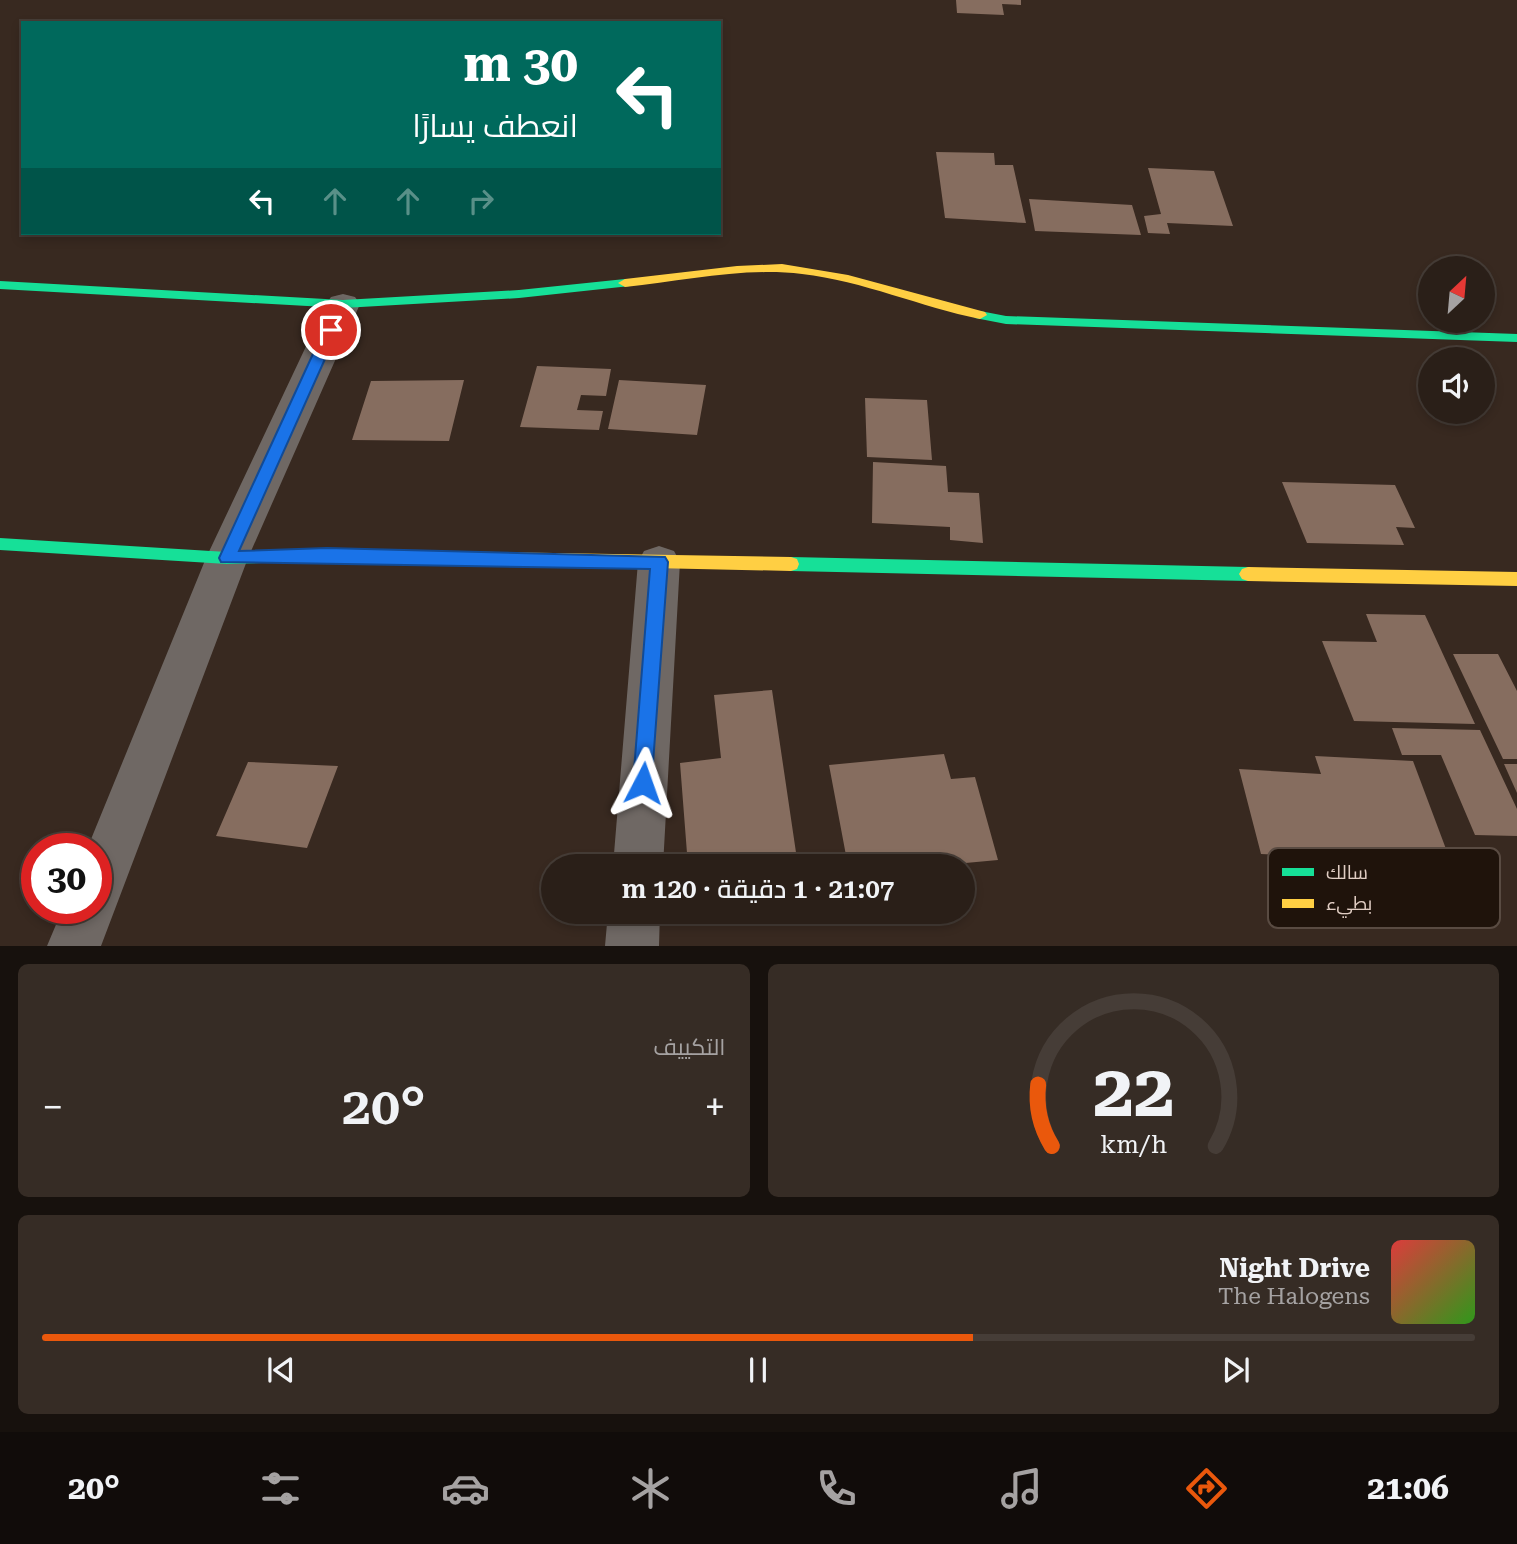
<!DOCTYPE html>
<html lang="ar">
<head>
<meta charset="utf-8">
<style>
	:root { --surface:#2a1f18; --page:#362c25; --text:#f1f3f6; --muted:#a5a2a2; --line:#463d37; --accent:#ea580c }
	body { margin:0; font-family:"Roboto Serif",Cairo,serif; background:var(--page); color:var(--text); direction:rtl; height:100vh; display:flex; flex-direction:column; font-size:26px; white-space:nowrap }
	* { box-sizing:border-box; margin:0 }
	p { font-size:23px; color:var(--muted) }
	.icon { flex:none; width:38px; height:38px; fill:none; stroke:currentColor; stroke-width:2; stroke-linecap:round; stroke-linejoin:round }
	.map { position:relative; height:946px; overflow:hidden; direction:ltr }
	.panel { display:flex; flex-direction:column; gap:18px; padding:18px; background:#17110d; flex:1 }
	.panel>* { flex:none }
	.banner { position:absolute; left:21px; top:21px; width:700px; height:214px; border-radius:0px; box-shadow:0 4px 10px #0003,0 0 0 2px var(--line); direction:rtl; background:#00695c; color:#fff; overflow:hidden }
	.needle { width:46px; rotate:26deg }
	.controls { position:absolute; left:1418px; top:256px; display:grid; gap:14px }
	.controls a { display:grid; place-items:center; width:77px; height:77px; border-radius:50%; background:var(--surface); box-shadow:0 4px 10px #0003,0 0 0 2px var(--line); font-size:35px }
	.speed { position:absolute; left:21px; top:833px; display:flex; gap:14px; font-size:35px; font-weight:700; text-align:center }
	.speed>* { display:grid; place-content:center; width:91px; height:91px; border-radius:50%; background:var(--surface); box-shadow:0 4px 10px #0003,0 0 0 2px var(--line); line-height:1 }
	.speed .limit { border:10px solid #d22; background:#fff; color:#111 }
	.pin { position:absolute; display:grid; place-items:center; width:60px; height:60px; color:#fff; margin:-30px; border:4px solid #fff; border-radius:50%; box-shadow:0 2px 7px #0007 }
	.me { position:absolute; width:77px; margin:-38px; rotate:4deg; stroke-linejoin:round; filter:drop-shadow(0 0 5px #0008) }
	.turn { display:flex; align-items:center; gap:24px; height:147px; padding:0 28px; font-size:32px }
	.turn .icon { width:91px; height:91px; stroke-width:2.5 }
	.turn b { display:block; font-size:49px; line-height:60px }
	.lanes { display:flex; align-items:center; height:66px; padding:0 28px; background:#0003; justify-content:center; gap:35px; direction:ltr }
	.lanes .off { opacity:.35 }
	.big { font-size:52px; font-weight:600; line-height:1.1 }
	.panel .card { flex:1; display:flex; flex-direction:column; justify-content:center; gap:10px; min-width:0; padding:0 24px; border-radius:10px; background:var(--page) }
	.panel .dial { align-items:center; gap:0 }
	.dial svg { height:182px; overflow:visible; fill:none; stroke:var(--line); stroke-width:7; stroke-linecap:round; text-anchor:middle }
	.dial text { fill:var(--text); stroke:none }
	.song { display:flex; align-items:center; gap:21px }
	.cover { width:84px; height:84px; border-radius:10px; background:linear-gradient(135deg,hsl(0 70% 55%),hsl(110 70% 35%)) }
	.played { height:7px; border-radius:4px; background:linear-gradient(90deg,var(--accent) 65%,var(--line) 65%) }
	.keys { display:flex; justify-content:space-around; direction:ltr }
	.heat { display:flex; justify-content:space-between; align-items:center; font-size:38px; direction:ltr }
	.panel .tiles { flex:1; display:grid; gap:18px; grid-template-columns:1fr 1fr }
	.card:last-child { grid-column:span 2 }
	.trip { position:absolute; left:541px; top:854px; width:434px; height:70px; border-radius:35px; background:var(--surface); box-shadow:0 4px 10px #0003,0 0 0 2px var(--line); font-weight:600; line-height:70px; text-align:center; direction:rtl }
	.menu { display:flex; height:112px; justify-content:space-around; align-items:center; background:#110c0a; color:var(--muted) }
	.menu .icon { width:49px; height:49px }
	.menu .selected { color:var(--accent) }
	.menu b { font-size:32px; color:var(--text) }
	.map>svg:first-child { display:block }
	.building { fill:#866d5f }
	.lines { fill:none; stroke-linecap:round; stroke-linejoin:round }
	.street { fill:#6f6864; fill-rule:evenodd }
	.fast { fill:#16e098; fill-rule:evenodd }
	.slow { fill:#ffcf43; fill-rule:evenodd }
	.route { fill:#1a73e8; stroke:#114b97; stroke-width:2 }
	.key { fill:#1f130b; stroke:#594b42; stroke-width:2 }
	.key-label { font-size:19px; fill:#e0cdc3 }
</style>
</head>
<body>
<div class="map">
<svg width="1517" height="946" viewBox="0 0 1517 946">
	<rect width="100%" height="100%" fill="#382920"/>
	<path class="building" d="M956,0H1021V5L1002,4L1004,15L957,13Z
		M936,152L994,153L995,165H1013L1026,223L945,218Z
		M1148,168L1214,171L1233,226L1167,223L1170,234L1148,233L1144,216L1161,214Z
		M1029,199L1132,205L1141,235L1035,231Z
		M537,366L611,369L606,396L581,395L577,410L603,411L599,430L520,427Z
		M464,380L449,441L352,440L371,381Z
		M619,380L706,385L697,435L608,429Z
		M865,398L927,400L932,460L867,457Z
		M873,462L946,466L948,492L979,493L983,543L950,540V527L872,523Z
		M1282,482L1395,485L1415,528L1396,527L1404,545L1307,543Z
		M1366,614L1425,615L1475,724L1354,721L1322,641L1377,642Z
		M1453,654H1498L1517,691V759H1503Z
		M772,690L798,866H688L680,763L721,758L714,695Z
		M1392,728L1480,730L1517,809V836L1475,835L1441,755H1402Z
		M944,754L951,779L975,777L998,860L933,866H848L829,765Z
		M1315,756L1413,761L1455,873L1365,868L1362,859L1261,854L1239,769L1321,774Z
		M248,762L338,766L307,848L216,836Z
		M1504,764H1517V793Z"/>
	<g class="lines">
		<path class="street" d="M343,294L355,297L360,304L248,558L101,946H47L63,908H96V849H87L206,558L326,304L331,297Z
			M659,546L674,551L680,562L663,866H613L638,562L644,551Z
			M608,912H660L659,946H605Z"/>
		<path class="fast" d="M625,279L630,280V286L519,298L343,308L0,289V281L343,300L519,290Z
			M980,311L1006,316L1517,334V342L1006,324L975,318L973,315Z
			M0,538L227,552L327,549L433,551L439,552L441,557L439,562L433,563L327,561L227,564L0,550Z
			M791,557L1248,567L1254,569L1257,574L1254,579L1248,581L791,571L785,569L783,564L785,559Z"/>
		<path class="slow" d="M782,264L848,275L985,312L987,315L980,319C921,307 863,281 802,274C744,267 683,281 625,287L618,283L625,279L737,266Z
			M433,551L791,557L797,559L799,564L797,569L791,571L433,563L427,562L425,557L427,552Z
			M1248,567L1517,572V586L1248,581L1242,579L1239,574L1242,569Z"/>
	</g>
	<path class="route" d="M331,325L338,330L239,551L327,548L665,557L668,562L651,790L643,792L636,790L633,783L650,569L221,562L219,558L324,330Z"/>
	<rect x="1268" y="848" width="232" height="80" rx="10" class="key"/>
	<rect x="1282" y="868" width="32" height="8" fill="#16e098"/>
	<rect x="1282" y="899" width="32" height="9" fill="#ffcf43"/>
	<g class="key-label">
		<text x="1326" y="879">سالك</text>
		<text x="1326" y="910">بطيء</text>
	</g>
</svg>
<div class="controls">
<a><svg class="needle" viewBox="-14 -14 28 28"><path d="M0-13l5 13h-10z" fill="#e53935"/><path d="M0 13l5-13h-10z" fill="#a5a2a2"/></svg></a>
<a><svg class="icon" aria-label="sound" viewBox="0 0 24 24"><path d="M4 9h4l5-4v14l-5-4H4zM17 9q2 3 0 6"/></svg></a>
</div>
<div class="speed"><div class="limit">30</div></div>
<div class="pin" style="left:331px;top:330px;background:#d93025"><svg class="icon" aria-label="arrive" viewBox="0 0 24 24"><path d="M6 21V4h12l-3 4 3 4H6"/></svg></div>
<svg class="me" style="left:643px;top:783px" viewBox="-20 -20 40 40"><path d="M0-17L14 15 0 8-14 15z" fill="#1a73e8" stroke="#fff" stroke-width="4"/></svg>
<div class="trip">21:07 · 1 دقيقة · 120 m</div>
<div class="banner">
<div class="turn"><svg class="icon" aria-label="left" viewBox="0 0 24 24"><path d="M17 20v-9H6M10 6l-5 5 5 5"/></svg><div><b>30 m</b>انعطف يسارًا</div></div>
<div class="lanes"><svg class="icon" aria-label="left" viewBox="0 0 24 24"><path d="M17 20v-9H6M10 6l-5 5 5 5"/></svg><svg class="icon off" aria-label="ahead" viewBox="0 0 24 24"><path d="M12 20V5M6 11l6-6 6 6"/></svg><svg class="icon off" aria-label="ahead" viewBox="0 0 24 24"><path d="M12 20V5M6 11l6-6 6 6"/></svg><svg class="icon off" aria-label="right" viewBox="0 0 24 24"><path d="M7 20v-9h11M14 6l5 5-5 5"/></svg></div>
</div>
</div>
<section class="panel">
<div class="tiles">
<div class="card dial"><svg viewBox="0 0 100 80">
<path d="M14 69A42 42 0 1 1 86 69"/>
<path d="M14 69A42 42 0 0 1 8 42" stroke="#ea580c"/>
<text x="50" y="56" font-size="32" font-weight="700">22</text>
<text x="50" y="72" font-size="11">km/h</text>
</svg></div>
<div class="card"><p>التكييف</p>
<div class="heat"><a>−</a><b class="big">20°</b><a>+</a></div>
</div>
<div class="card">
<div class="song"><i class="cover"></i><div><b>Night Drive</b><p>The Halogens</p></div></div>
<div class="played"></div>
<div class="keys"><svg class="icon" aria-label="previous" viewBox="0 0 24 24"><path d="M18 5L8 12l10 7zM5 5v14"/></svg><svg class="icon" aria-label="pause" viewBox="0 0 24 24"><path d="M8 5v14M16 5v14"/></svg><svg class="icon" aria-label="next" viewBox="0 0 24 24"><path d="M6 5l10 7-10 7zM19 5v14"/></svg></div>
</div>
</div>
</section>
<nav class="menu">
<b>21:06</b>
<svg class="icon selected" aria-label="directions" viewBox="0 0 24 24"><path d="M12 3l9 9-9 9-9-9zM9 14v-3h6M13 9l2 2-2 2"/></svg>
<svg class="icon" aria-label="music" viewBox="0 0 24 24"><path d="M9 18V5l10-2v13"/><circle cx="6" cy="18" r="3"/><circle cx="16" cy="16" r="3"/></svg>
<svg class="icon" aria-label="phone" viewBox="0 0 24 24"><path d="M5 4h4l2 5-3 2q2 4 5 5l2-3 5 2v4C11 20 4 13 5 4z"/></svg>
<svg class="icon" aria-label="climate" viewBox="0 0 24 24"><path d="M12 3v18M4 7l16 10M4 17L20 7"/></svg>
<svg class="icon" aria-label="car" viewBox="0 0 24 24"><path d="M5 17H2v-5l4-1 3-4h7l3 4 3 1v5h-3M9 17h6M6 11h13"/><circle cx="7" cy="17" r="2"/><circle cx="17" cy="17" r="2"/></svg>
<svg class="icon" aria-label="filters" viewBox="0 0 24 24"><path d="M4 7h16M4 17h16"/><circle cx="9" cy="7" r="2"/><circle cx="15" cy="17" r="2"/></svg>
<b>20°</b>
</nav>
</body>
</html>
